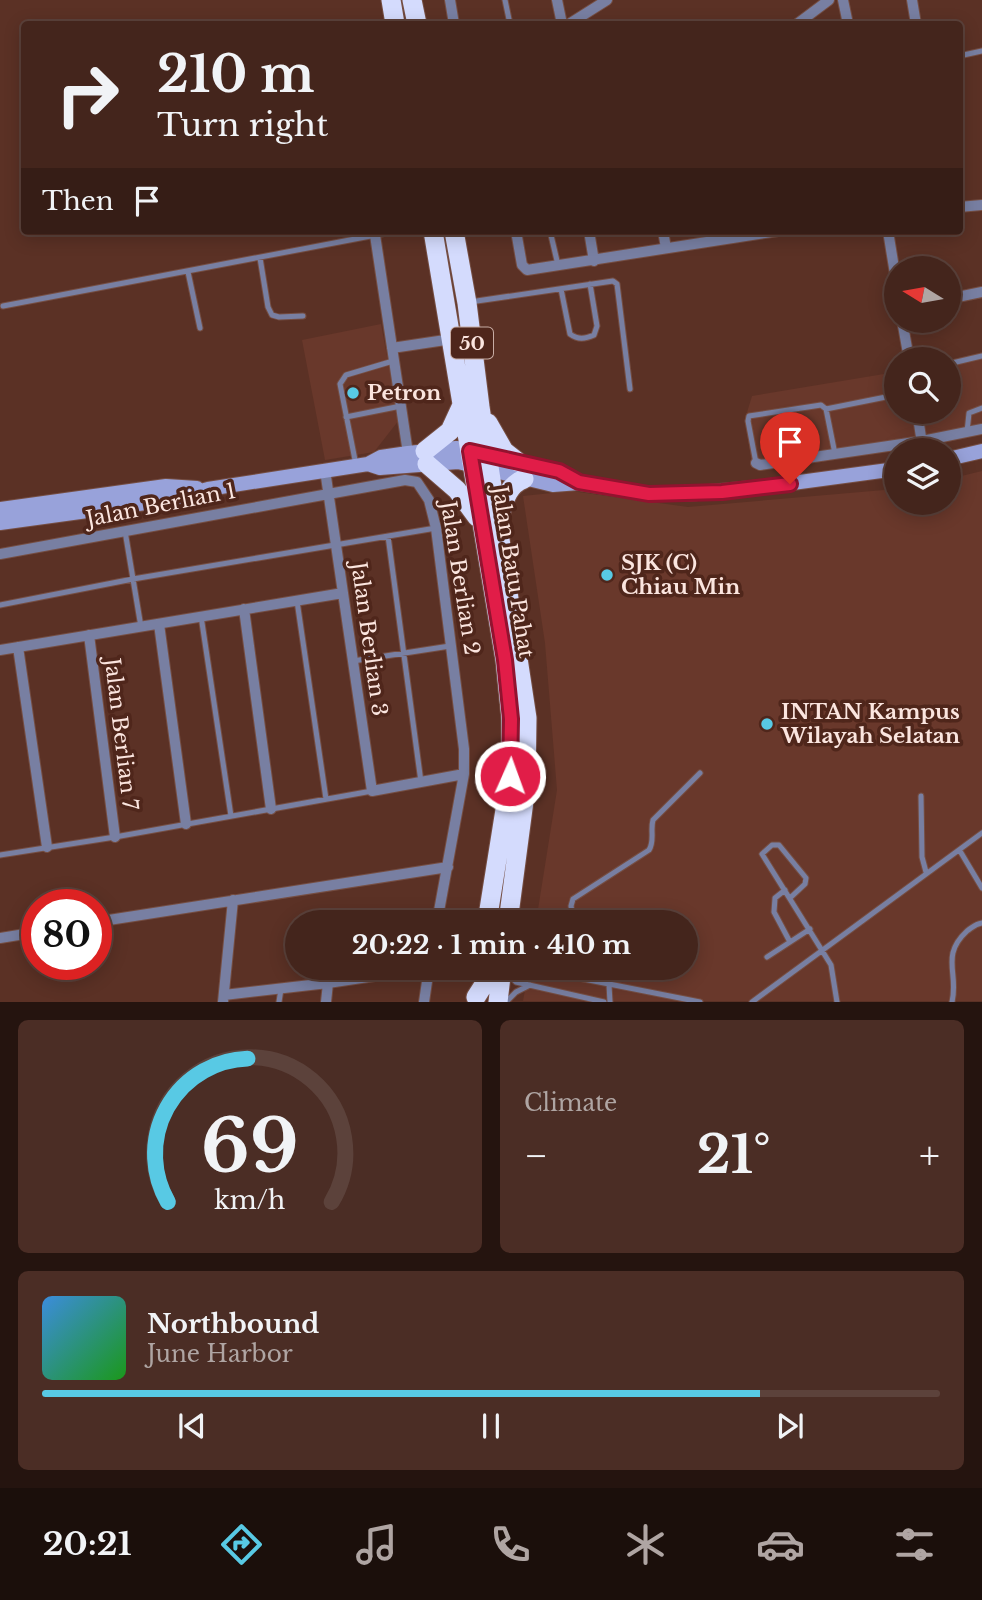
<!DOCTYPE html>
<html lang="en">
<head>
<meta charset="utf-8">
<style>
	:root { --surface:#44251c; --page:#4b2d25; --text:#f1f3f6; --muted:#afa5a3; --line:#5c423b; --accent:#58c9e4 }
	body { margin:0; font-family:"Libre Baskerville",serif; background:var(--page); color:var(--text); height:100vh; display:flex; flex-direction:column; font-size:26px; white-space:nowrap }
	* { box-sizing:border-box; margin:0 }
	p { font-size:23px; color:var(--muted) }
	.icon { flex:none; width:38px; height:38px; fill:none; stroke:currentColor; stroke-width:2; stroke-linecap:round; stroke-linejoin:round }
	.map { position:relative; height:1002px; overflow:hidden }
	.details { display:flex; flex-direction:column; gap:18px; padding:18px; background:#25140f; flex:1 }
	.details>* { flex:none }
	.hud { position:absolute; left:21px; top:21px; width:942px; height:214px; border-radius:7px; box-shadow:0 4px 18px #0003,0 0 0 2px var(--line); background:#44251c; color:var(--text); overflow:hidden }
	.needle { width:46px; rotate:281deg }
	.fabs { position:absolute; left:884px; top:256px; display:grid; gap:14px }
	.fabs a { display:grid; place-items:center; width:77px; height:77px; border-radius:50%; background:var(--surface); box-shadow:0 4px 18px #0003,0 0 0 2px var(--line); font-size:35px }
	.speed { position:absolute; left:21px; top:889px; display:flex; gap:14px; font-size:35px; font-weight:700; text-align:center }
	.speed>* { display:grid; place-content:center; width:91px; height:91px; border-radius:50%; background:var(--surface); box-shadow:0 4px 18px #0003,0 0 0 2px var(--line); line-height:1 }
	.speed .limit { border:10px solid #d22; background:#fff; color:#111 }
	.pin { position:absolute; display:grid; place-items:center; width:60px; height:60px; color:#fff; margin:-72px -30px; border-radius:50% 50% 50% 0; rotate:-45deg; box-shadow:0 0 7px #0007 }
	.pin .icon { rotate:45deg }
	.me { position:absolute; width:77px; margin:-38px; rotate:2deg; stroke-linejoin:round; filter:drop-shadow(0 0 5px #0008) }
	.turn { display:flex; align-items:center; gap:24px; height:147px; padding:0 21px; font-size:32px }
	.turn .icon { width:91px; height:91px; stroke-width:2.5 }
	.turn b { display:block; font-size:49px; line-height:60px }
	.then { display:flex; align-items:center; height:66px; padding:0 21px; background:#0003; gap:14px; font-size:26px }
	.big { font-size:52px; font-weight:800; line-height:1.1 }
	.details .widget { flex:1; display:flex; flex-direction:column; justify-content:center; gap:10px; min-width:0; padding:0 24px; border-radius:10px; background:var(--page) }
	.details .dial { align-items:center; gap:0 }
	.dial svg { height:182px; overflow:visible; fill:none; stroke:var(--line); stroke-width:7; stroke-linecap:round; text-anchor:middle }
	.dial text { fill:var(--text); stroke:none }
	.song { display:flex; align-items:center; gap:21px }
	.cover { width:84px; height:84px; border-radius:10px; background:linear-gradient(135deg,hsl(210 70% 55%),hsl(120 70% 35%)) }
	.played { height:7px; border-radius:4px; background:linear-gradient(90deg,var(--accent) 80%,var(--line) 80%) }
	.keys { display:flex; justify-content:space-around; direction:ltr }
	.heat { display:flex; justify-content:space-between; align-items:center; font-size:38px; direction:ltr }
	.details .tiles { flex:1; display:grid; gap:18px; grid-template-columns:1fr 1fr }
	.widget:last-child { grid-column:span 2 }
	.trip { position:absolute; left:285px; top:910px; width:413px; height:70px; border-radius:35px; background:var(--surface); box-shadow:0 4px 18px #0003,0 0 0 2px var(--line); font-weight:800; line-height:70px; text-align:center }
	.tabs { display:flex; height:112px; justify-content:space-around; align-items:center; background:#1b0f0b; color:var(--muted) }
	.tabs .icon { width:49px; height:49px }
	.tabs .active { color:var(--accent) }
	.tabs b { font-size:32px; color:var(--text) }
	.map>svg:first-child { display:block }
	.built { fill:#69382b }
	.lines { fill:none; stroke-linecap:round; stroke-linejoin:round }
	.lane-casing { stroke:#754e43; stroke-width:7 }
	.street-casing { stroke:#754e43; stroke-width:12 }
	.secondary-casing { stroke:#754e43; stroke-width:16 }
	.highway-casing { stroke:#754e43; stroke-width:21 }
	.lane { stroke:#787fa2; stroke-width:5 }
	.street { stroke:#787fa2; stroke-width:10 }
	.secondary { stroke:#98a2da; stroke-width:14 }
	.highway { stroke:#d4dbfd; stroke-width:19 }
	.route-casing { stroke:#92132f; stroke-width:18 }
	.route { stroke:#e11d48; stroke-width:12 }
	.poi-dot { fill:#58c9e4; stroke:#4f261b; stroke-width:2.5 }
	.labels { text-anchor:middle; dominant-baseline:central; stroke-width:7; stroke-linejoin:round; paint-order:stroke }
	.shield { fill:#4f261b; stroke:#c7aca4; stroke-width:2 }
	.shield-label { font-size:19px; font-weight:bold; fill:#fbe5df }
	.poi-label { font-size:21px; font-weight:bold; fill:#fbe5df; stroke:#4f261b; text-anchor:start }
	.street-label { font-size:21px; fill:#fbe5df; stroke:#4f261b }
</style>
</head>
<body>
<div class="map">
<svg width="982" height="1002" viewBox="0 0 982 1002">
	<rect width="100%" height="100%" fill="#5b3125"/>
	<path class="built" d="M381,324L399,420L374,452L325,460L302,340Z
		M982,354V433L752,465L745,419L752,396L896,372V411H948L949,361Z
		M982,471V1001H523L529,968H686V922H536L557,790L545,643L523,496L571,491L688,507L896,489V502H948L949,479Z"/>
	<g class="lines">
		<defs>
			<path id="lane" d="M505,0L510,24
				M959,56L982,51
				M550,231L558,265
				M260,258L268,307L272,315L279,317L303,316
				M188,272L200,328
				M561,289L570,334C578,340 585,339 594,335L597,326L590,284
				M470,302L613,281L617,284L630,389
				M3,306L397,231
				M948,364L982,356
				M826,409L896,395
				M346,417L401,406
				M967,432L969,413L982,408
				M756,463L748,421L749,416L821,405L826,409L835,454
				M356,465L340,384L346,375L393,361
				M125,531L141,627
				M388,536L421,782
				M297,601L326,799
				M0,605L133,579L436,528
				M201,616L231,816
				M353,661L450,646
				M921,796L922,857L926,872
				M960,851L982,888
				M0,855L115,837L372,791
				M785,890L775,898L774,912L790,942
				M790,898L805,884L806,878L779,845H772L762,854L831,965L837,1002
				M574,922L571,906L573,899L649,850C655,841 650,830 653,820L700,773
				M767,957L810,929
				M528,968L700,1002
				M604,968L609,985L610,1002
				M507,973L516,982L604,1002
				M279,1002L281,989
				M506,1002L516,992L530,985
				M752,1002L982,833
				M952,1002C959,973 940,956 967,931C973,927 975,924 982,923"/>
			<path id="street" d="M450,0L454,24
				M557,0L562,24
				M843,0L848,24
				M912,0L916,24
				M569,24L607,0
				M797,24L829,0
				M959,207L982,205
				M516,231L522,265L527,270L778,231
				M589,231L594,261
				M663,231L666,248
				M888,231L896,280
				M375,235L408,453
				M948,299L982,292
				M902,320L909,359
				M392,348L452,339
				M917,411L923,450
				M756,463L760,465L922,441L982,429
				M325,470L372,791L464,774
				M0,554L405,480L417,482L429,500L436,528L464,749V774L437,922
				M244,609L271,809
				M159,624L186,824
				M89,635L115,837
				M18,647L47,847
				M0,650L343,593
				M96,922L448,867
				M0,938L37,932
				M224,995L328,983L428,968
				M223,1002L233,900
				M326,1002L328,983
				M424,1002L429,968"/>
			<path id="secondary" d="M948,459L982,451
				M510,460L559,471L579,483
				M368,464L380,468L458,462L553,485L579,483L649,494H687L763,487L896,469
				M0,509L166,486L197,488
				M0,523L168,500L208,489L368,464L381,457L408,453L456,448L477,452"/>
			<path id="highway" d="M391,0L395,24
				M412,0L417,24
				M433,231L505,660L511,719V760L508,791L487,922
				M454,231L467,303L480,407L527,718L526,786L508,922
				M488,423L504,451L518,462
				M425,451L450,431L462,405
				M427,464L457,490L477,517
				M500,517C504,502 507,485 524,479
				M476,997L492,972L501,968
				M498,1002L502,968"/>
		</defs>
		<use href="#lane" class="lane-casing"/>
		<use href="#street" class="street-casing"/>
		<use href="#secondary" class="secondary-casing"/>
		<use href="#highway" class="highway-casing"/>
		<use href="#lane" class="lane"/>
		<use href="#street" class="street"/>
		<use href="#secondary" class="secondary"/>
		<use href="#highway" class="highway"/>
	</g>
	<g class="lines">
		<defs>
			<path id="route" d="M510,776L511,719L505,660L470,451L559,471L579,482L649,494L722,492L790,484"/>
		</defs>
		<use href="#route" class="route-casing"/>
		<use href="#route" class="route"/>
	</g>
	<g class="poi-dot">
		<circle cx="353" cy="393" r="7"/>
		<circle cx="607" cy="575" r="7"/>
		<circle cx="767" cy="724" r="7"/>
	</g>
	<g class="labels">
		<rect class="shield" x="451" y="327.5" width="42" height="31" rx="5"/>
		<g class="shield-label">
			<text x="472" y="343">50</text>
		</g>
		<g class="poi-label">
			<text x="367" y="393">Petron</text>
			<text x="621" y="563">SJK (C)<tspan x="621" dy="24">Chiau Min</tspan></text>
			<text x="781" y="712">INTAN Kampus<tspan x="781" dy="24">Wilayah Selatan</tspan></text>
		</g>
		<g class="street-label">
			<text transform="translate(161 505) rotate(-11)">Jalan Berlian 1</text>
			<text transform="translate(513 572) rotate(81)">Jalan Batu Pahat</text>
			<text transform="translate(460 578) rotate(81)">Jalan Berlian 2</text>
			<text transform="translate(369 639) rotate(82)">Jalan Berlian 3</text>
			<text transform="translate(121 734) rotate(83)">Jalan Berlian 7</text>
		</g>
	</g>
</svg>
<div class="fabs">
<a><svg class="needle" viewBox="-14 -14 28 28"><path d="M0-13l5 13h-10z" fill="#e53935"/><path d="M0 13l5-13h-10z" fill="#afa5a3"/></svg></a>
<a><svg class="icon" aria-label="search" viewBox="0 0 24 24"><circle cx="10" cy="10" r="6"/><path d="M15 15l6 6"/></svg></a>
<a><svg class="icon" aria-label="layers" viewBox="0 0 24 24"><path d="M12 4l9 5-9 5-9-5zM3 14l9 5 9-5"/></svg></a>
</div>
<div class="speed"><div class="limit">80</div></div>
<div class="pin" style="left:790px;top:484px;background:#d93025"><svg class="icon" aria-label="arrive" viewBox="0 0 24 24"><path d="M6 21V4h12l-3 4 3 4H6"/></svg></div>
<svg class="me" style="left:510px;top:776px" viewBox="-20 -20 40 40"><circle r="17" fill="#e11d48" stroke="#fff" stroke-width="3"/><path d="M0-11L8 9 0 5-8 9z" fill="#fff"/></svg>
<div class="trip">20:22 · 1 min · 410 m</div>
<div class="hud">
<div class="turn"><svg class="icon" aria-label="right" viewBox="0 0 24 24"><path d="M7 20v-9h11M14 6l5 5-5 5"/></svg><div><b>210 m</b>Turn right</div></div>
<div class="then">Then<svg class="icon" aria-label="arrive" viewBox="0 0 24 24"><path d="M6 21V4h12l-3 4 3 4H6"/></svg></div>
</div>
</div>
<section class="details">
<div class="tiles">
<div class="widget dial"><svg viewBox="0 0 100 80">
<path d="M14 69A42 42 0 1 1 86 69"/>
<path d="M14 69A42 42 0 0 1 49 6" stroke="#58c9e4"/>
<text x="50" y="56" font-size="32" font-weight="700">69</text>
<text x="50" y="72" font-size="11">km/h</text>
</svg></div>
<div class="widget"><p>Climate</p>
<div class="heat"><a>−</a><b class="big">21°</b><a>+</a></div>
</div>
<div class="widget">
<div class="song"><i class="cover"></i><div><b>Northbound</b><p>June Harbor</p></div></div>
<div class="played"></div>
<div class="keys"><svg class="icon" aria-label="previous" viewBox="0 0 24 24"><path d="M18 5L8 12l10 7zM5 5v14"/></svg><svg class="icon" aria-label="pause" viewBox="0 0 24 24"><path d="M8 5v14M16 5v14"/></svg><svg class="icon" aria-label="next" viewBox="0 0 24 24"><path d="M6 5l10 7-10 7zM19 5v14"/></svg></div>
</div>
</div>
</section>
<nav class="tabs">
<b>20:21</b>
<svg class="icon active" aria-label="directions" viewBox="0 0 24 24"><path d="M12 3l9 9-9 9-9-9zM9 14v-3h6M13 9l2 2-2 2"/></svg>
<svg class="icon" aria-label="music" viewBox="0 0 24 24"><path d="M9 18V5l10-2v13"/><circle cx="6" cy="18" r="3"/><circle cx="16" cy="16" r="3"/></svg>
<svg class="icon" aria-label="phone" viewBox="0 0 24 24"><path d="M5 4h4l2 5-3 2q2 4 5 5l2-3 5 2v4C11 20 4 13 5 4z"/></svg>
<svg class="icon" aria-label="climate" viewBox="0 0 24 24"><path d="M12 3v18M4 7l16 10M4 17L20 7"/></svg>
<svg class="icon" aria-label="car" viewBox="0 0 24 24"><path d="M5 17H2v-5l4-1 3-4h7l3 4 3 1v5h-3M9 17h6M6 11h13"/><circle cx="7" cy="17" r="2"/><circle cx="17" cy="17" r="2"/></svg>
<svg class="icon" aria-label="filters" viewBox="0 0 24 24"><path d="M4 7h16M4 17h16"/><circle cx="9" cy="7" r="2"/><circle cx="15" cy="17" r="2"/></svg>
</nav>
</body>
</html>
